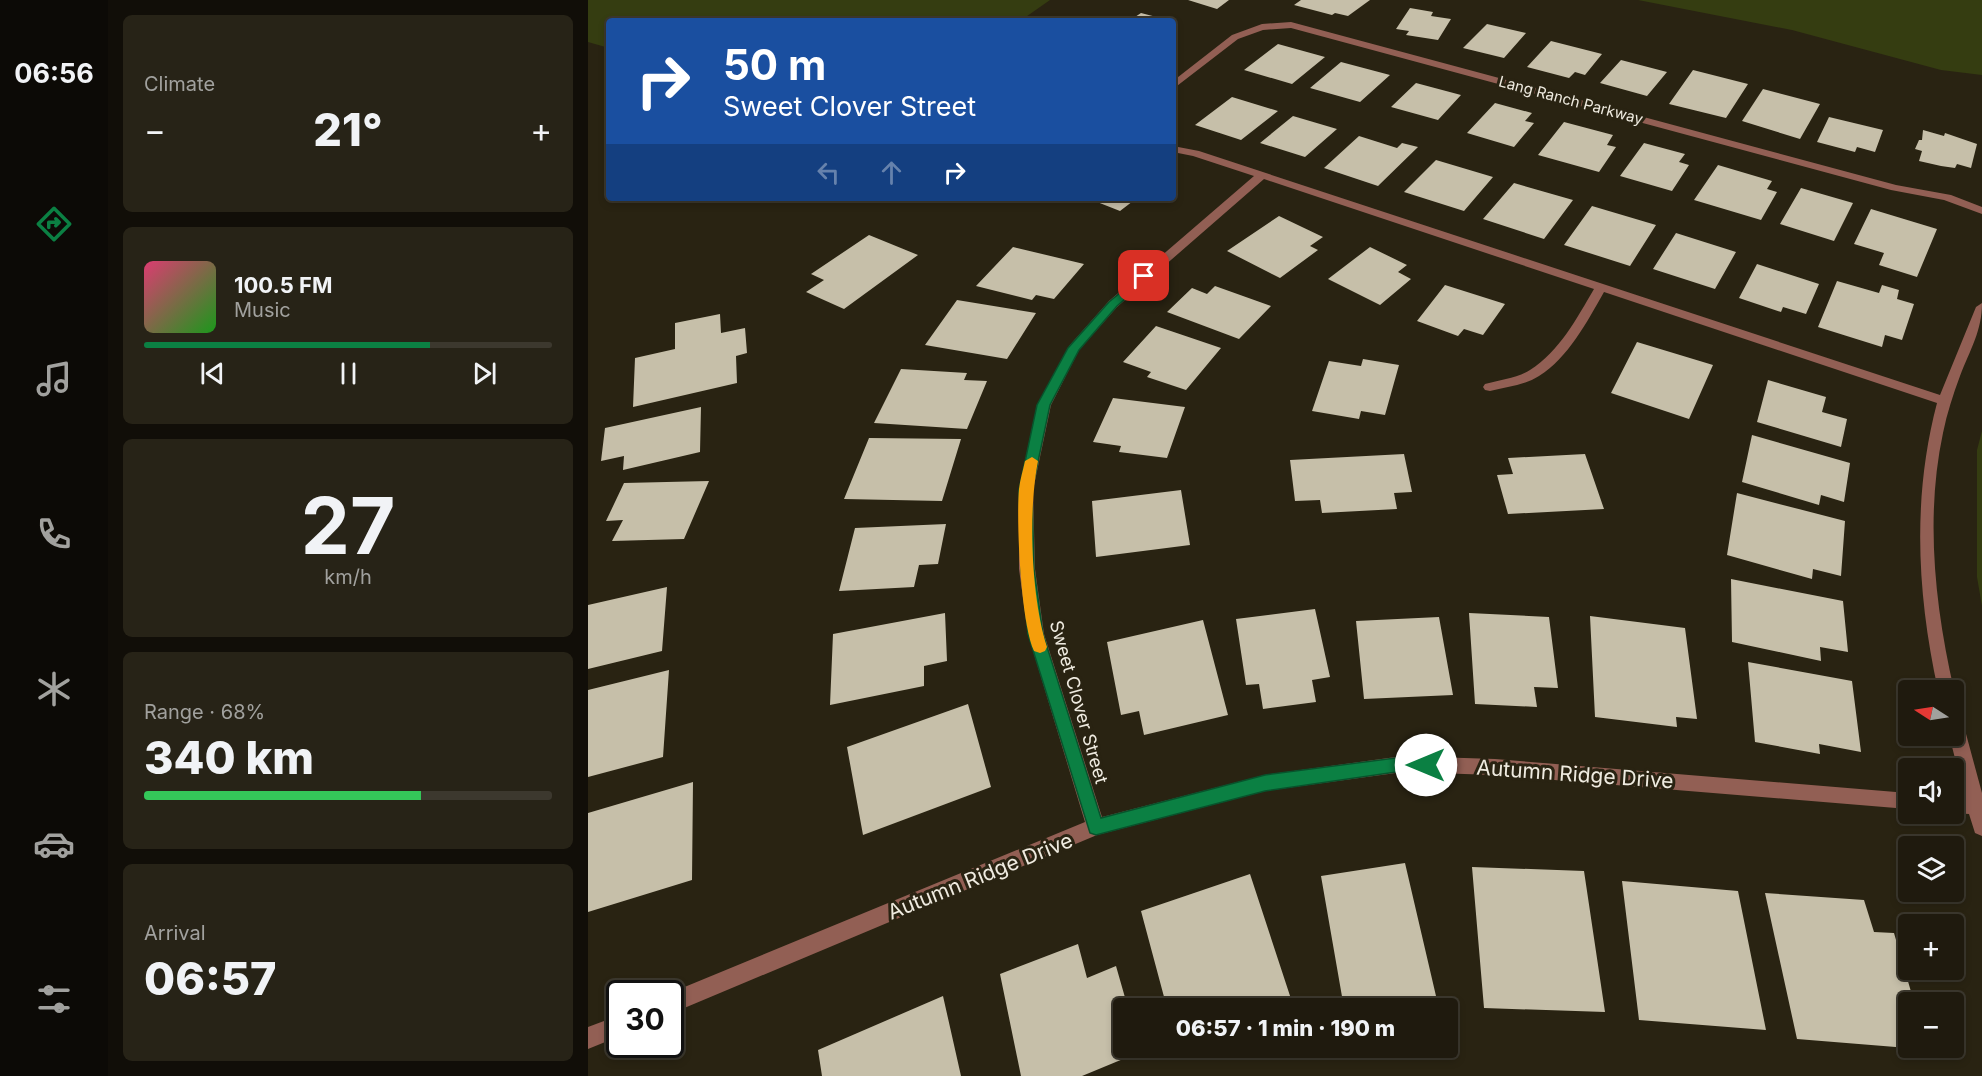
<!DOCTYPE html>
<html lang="en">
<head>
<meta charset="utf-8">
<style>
	:root { --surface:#1f1a0e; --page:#272317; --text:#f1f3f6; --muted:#a1a19e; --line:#3c382e; --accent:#0b8043 }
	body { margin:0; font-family:Inter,sans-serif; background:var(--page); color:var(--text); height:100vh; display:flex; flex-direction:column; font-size:22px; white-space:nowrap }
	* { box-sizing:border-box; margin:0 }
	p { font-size:20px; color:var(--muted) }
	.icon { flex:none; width:33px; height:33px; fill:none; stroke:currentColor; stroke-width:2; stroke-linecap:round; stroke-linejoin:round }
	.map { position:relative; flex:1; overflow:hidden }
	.panel { display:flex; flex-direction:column; gap:15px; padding:15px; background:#110e08; width:480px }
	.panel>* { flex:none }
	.guide { position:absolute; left:18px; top:18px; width:570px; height:183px; border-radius:6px; box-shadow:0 3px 9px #0003,0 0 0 2px var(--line); background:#1a4fa0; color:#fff; overflow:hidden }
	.needle { width:39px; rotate:282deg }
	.tools { position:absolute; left:1310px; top:680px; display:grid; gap:12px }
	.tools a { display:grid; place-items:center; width:66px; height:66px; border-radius:6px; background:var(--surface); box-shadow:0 3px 9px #0003,0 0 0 2px var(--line); font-size:30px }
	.speed { position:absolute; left:18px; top:980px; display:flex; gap:12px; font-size:30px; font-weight:700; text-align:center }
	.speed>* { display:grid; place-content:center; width:78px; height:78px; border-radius:50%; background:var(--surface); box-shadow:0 3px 9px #0003,0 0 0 2px var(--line); line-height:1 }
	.speed .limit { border:3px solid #111; border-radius:9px; background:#fff; color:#111 }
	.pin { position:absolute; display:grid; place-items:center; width:51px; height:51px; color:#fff; margin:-26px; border-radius:12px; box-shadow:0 3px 9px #0006 }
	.me { position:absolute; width:66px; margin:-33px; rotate:270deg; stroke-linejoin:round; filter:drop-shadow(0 0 4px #0008) }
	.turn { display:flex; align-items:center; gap:21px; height:126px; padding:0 18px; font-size:27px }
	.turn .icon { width:78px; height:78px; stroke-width:2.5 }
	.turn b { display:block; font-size:42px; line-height:51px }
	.lanes { display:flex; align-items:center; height:57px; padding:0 18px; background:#0003; justify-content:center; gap:30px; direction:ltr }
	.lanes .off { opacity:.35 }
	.big { font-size:45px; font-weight:800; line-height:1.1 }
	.panel .card { flex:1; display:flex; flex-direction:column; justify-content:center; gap:9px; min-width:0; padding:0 21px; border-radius:9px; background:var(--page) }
	.panel .dial { align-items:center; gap:0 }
	.dial b { font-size:78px; line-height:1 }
	.song { display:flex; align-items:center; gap:18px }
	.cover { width:72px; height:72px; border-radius:9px; background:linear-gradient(135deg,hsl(340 70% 55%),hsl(120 70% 35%)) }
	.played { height:6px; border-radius:3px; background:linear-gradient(90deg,var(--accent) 70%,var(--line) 70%) }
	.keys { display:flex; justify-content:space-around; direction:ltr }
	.heat { display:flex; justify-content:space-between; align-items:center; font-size:33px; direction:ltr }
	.charge { height:9px; border-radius:4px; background:linear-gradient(90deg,#34c759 68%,var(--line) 0) }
	.trip { position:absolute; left:525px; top:998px; width:345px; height:60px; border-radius:6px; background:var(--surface); box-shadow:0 3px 9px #0003,0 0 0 2px var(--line); font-weight:800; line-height:60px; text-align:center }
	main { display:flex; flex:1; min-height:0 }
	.tabs { display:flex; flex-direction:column; width:108px; justify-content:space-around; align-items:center; background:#0c0a06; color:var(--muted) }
	.tabs .icon { width:42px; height:42px }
	.tabs .current { color:var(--accent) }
	.tabs b { font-size:27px; color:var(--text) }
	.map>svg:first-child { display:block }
	.green { fill:#353d11 }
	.building { fill:#c6bfa9 }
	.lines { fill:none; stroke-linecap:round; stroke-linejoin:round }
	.street { fill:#925f54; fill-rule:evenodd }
	.route { fill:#0b8043; stroke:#07532c; stroke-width:1.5 }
	.slow { fill:#f59e0b }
	.labels { text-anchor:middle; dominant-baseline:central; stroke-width:6; stroke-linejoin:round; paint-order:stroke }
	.far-street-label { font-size:15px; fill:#efebe0; stroke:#292312 }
	.street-label { font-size:18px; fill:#efebe0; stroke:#292312 }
	.near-street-label { font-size:21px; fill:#efebe0; stroke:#292312 }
</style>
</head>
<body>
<main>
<nav class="tabs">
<b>06:56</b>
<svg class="icon current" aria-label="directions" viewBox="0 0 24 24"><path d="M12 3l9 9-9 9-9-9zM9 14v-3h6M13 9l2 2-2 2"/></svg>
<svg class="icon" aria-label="music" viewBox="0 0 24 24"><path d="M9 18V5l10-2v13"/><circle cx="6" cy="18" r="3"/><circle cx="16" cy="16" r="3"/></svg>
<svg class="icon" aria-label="phone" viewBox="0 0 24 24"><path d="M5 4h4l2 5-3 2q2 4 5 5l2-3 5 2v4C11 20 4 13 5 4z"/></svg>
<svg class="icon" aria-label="climate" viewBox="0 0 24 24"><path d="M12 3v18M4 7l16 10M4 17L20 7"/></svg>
<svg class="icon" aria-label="car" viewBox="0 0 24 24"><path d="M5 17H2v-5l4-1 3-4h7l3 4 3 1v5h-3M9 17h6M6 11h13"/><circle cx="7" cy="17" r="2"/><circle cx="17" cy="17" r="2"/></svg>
<svg class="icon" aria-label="filters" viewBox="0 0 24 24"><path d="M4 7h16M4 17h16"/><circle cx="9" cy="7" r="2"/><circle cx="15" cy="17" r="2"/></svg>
</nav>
<section class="panel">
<div class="card"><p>Climate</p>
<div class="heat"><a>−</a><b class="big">21°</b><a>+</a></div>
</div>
<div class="card">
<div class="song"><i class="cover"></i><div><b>100.5 FM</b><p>Music</p></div></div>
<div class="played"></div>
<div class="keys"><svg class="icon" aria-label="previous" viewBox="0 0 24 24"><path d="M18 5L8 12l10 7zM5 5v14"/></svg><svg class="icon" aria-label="pause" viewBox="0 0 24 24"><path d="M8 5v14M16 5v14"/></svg><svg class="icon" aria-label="next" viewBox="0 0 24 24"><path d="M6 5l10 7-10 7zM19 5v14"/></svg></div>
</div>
<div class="card dial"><b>27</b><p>km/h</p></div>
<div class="card"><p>Range · 68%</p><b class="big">340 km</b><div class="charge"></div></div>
<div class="card"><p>Arrival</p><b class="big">06:57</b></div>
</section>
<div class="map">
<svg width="1394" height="1076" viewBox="0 0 1394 1076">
	<rect width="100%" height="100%" fill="#292312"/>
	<path class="green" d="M0,0H462L432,21H21V48L0,42Z
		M1050,0H1394V75L1353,70L1204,30Z
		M1394,431V606L1389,577V450Z"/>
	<path class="building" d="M600,0H641L629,9Z
		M713,0H782L760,16L747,13L744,15L706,5Z
		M822,8L845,12L843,16L863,19L850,40L818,35L821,31L808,29Z
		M553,13L580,20V21H541Z
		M899,24L938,33L916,58L875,48Z
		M963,41L1014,54L997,75L987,72L981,78L939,67Z
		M690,44L737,57L704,84L656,70Z
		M1033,60L1079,72L1059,96L1012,83Z
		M753,62L802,75L772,102L722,88Z
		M1105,70L1160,84L1138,118L1081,104Z
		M828,83L873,95L850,120L803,107Z
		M1175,89L1232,104L1212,139L1154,121Z
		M644,97L690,111L653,140L607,125Z
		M907,103L944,113L937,121L946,123L926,147L879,133Z
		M705,116L749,129L717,157L672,143Z
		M1241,117L1295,130L1287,152L1269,147L1267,152L1229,142Z
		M976,122L1025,135L1019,145L1028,147L1011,172L950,155Z
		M1335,130L1356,136L1357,133L1389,144L1383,168L1369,164L1367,168L1353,166L1331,161L1334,151L1327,149L1331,140H1334Z
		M771,136L809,148L814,143L830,147L790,186L736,168Z
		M1056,143L1097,154L1091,162L1101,165L1084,191L1032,176Z
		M848,160L905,177L876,211L816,192Z
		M1130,165L1184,181L1179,189L1189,192L1173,220L1106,200Z
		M926,183L985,200L956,239L895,219Z
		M1213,188L1265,203L1246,241L1192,224Z
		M499,198H549L532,211Z
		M1004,206L1068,225L1042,266L976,245Z
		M1283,209L1349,229L1329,277L1291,265L1296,253L1266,244Z
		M691,216L735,237L722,246L730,250L692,278L639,251Z
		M1088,233L1148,252L1127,289L1065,269Z
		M281,235L330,255L256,309L218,292L236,280L223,274Z
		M425,247L496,264L466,299L448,295L444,300L388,286Z
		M782,247L819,265L810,272L823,279L792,305L740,279Z
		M1169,264L1231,284L1218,314L1195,307L1193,312L1151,298Z
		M1249,281L1291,293L1294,285L1311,290L1309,299L1326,304L1314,340L1297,335L1294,347L1230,327Z
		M857,285L917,304L895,335L876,329L870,336L829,321Z
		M627,286L683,306L651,339L579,312L604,288L619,294Z
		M369,300L448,313L419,359L337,345Z
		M132,314L133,333L157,328L159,353L148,356L149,383L45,407L47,358L87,349V323Z
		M568,326L633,348L598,390L559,377L563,372L535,362Z
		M1049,342L1125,365L1101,419L1023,393Z
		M775,359L811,365L797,415L773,411L771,419L724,411L741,361L773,366Z
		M313,369L379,373L376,380L399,381L379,429L286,423Z
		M1180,380L1238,397L1234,412L1259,419L1253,447L1169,422Z
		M525,398L597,407L579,458L531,452L533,446L505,442Z
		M113,407L112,452L35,470L36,456L13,461L17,428Z
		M1164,435L1262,463L1256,502L1233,495L1231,505L1154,482Z
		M281,438L373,439L354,501L256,499Z
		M816,454L824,492L806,493L809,509L734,513L732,500L707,501L702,460Z
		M997,454L1016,509L920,514L909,475L925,474L920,458Z
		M121,481L96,539L24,541L35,520L18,521L36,483Z
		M593,490L602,545L508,557L504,501Z
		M1149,493L1257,521L1253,576L1225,569L1224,579L1139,555Z
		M358,524L350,564L331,565L326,587L251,591L267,528Z
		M1143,579L1255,601L1260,652L1232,647L1233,661L1144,642Z
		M79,587L74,651L0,669V605Z
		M727,609L742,677L724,680L728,702L675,709L671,684L658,685L648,619Z
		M357,613L359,661L336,666V686L242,705L245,634Z
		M881,613L961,617L970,688L946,687L949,707L887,704Z
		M1002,616L1097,628L1109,719L1088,717L1089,727L1007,717Z
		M851,617L865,695L776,699L768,621Z
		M615,620L640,715L556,735L551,711L533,715L519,642Z
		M1160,662L1264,681L1273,752L1231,744L1232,754L1167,742Z
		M81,670L75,757L0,777V690Z
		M380,704L403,787L275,835L259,747Z
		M105,782L104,880L0,912V813Z
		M817,863L848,996L775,1008H756L733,876Z
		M884,867L996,871L1017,1012L896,1008Z
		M662,874L706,1008H579L553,911Z
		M1034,881L1150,891L1178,1030L1051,1020Z
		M1177,893L1276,900L1286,932L1306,933L1326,1002H1320V1048L1209,1039Z
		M490,944L499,978L528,966L540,1008H536V1047H551L552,1052L494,1076H433L412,974Z
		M355,996L373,1076H234L230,1050Z"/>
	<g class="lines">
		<path class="street" d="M703,22L1308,185L1363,195L1394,207V214L1356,200L1303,190L703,28L675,30L650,39L585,89V81L644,35L674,24Z
			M585,146L611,151L1352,395L1388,307L1394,303C1394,331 1382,350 1372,376C1365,395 1359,413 1355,433C1337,517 1347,607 1366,690L1365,693V690H1350C1329,594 1324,498 1349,403L1016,292C999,322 980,358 951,376C937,385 918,387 902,391L897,390L895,387L897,384C912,380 929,378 942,370C971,352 989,318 1006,289L676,179L529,307L491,350L463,405L445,490L447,569L456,634L514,817L677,775L815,756L907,759L1320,793V809L907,775L815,772L677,791L509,835L82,1014V993L497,822L440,634L431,569V490L449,405L482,345L521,301L666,176L605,156L585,152Z
			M1365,711L1371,714L1374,719L1394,793V836L1387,833L1381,814L1364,813L1365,796L1377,797L1361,735H1365Z
			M32,1015V1036L0,1049V1027Z"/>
	</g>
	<path class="route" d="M556,273L562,276L560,279L529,306L491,350L462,405L444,490L446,569L455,634L513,818L677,775L815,757L844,760L846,765L844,770L838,772L815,771L677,791L508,835L502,833L440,634L433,569L431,490L449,405L480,348L521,302Z"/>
	<path class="slow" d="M444,457L450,461C440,512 443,597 459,647L457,651L452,653L446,651C433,624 428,521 431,489C432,480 435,470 437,461Z"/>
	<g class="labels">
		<g class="far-street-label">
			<text transform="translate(983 100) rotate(15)">Lang Ranch Parkway</text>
		</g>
		<g class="street-label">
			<text transform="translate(491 702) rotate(74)">Sweet Clover Street</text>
		</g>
		<g class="near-street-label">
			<text transform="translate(987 774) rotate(4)">Autumn Ridge Drive</text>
			<text transform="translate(392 876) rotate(-22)">Autumn Ridge Drive</text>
		</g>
	</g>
</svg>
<div class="tools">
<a><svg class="needle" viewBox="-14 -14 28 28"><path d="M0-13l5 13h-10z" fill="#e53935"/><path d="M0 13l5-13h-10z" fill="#a1a19e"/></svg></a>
<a><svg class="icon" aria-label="sound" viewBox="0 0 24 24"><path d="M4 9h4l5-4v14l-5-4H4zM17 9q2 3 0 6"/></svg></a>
<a><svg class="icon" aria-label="layers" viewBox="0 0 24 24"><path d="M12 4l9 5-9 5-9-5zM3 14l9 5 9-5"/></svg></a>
<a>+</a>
<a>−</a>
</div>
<div class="speed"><div class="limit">30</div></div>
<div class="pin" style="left:556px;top:276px;background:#d93025"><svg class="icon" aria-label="arrive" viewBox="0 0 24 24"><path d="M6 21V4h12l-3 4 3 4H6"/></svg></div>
<svg class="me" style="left:838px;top:765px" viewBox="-20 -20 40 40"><circle r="19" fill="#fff"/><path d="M0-13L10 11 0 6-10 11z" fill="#0b8043"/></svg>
<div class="trip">06:57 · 1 min · 190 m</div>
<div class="guide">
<div class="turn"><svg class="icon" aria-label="right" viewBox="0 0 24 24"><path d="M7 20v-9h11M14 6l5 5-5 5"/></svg><div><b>50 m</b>Sweet Clover Street</div></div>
<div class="lanes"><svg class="icon off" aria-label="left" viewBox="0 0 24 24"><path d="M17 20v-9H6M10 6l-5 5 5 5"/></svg><svg class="icon off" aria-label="ahead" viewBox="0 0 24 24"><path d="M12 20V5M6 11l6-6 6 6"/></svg><svg class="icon" aria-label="right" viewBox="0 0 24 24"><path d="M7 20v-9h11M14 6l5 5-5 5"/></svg></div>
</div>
</div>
</main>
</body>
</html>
